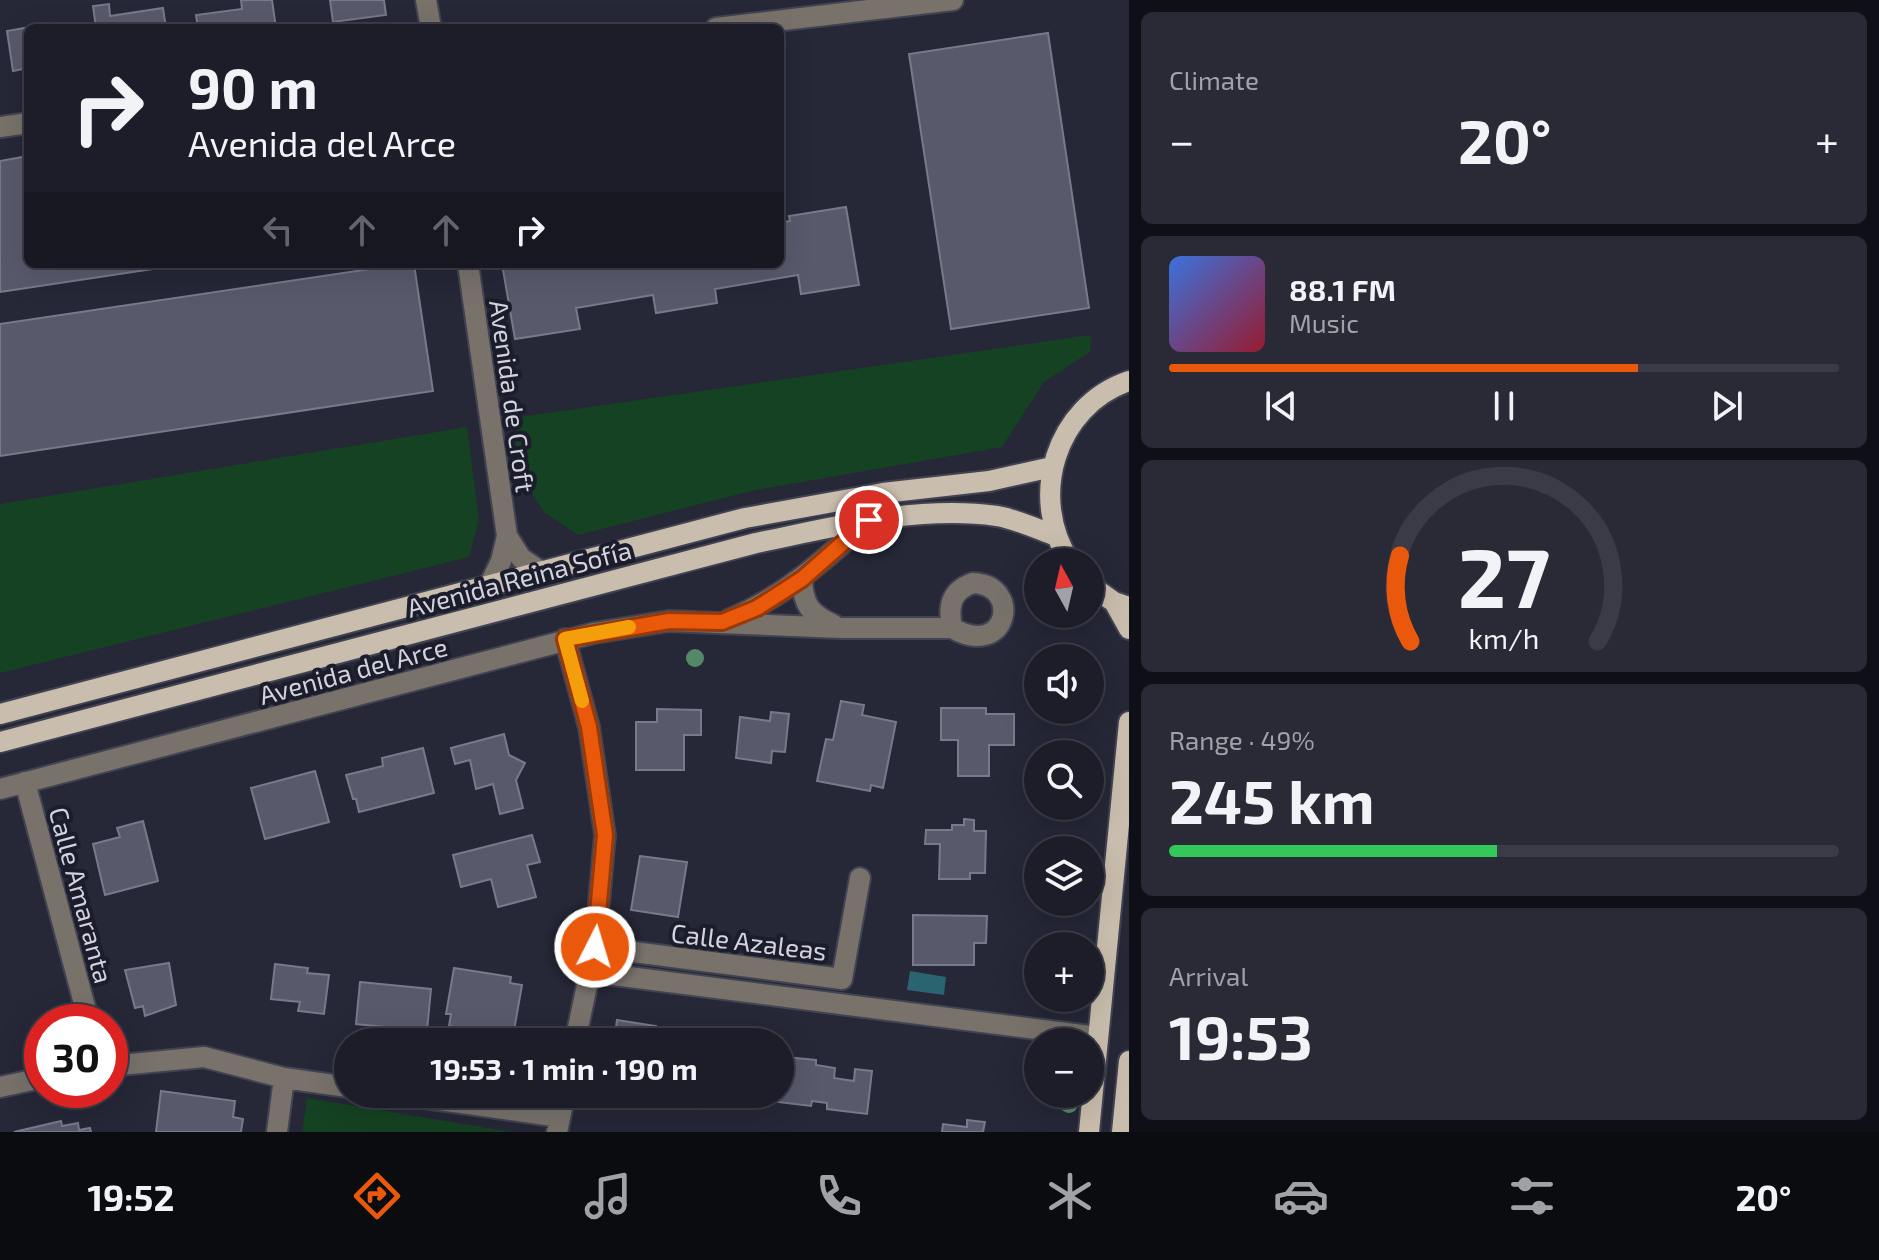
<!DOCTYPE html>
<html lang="en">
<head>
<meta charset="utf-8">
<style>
	:root { --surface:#1c1d29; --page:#292a35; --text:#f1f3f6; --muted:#a0a2a8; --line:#3a3b46; --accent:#ea580c }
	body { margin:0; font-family:"Exo 2",sans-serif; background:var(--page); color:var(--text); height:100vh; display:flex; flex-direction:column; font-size:30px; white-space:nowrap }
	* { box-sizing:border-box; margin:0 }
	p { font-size:26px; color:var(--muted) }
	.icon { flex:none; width:44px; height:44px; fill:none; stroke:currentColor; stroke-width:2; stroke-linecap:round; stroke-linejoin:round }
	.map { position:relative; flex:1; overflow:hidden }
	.sheet { display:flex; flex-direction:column; gap:12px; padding:12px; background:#0f1017; width:750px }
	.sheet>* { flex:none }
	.hud { position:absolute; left:24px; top:24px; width:760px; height:244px; border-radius:12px; box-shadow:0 8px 32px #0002,0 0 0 2px var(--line); background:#1c1d29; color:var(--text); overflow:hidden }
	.needle { width:52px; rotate:352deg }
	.tools { position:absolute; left:1024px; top:548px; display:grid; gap:16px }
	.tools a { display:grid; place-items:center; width:80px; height:80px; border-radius:50%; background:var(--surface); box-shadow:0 8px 32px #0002,0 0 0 2px var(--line); font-size:40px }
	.speed { position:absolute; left:24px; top:1004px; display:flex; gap:16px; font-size:40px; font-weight:700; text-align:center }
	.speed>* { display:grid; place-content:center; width:104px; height:104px; border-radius:50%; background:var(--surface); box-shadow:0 8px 32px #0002,0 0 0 2px var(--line); line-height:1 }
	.speed .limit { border:12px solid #d22; background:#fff; color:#111 }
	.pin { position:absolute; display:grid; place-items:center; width:68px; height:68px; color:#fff; margin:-34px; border:4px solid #fff; border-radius:50%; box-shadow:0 2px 8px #0007 }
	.me { position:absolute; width:88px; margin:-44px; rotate:5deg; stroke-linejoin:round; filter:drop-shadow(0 0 6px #0008) }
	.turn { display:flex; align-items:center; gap:28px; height:168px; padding:0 32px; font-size:36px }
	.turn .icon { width:104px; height:104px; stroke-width:2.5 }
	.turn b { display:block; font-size:56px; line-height:68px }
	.lanes { display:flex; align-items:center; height:76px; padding:0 32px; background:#0003; justify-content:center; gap:40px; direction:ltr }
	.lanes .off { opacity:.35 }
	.big { font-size:60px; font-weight:700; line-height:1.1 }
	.sheet .widget { flex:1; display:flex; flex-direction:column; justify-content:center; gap:12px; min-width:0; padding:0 28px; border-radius:12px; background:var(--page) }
	.sheet .dial { align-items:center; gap:0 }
	.dial svg { height:208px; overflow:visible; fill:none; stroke:var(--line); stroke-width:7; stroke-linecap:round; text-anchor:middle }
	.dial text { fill:var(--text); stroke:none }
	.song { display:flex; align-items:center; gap:24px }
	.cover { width:96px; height:96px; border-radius:12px; background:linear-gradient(135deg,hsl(220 70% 55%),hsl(350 70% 35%)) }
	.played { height:8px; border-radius:4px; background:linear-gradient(90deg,var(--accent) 70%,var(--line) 70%) }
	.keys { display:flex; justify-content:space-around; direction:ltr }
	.heat { display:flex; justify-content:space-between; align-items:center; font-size:44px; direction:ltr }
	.charge { height:12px; border-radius:6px; background:linear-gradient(90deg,#34c759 49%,var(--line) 0) }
	.trip { position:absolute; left:334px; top:1028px; width:460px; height:80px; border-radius:40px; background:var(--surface); box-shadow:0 8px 32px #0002,0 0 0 2px var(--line); font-weight:700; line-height:80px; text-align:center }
	.tabs { display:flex; height:128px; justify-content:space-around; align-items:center; background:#0b0c10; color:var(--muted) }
	.tabs .icon { width:56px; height:56px }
	.tabs .on { color:var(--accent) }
	.tabs b { font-size:36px; color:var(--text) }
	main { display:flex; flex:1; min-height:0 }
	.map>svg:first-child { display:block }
	.green { fill:#154222 }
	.water { fill:#296470 }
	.building { fill:#58596b; stroke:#77798c; stroke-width:2 }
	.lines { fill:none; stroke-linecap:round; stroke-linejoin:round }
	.minor-casing { stroke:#424352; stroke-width:24 }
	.major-casing { stroke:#424352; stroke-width:24 }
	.minor { stroke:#78726b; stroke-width:20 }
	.major { stroke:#c9bdad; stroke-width:20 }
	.tree { fill:#548868 }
	.route-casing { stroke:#983908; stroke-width:20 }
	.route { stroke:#ea580c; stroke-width:14 }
	.slow { stroke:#f59e0b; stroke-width:14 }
	.labels { text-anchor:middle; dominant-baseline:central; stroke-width:8; stroke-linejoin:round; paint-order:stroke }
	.street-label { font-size:26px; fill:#d3d3de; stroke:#1c1d2c }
</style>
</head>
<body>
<main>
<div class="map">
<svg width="1129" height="1132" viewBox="0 0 1129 1132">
	<rect width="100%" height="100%" fill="#262737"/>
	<path class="green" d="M1091,335L1090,352L1044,382L1002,447L751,491L578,535L544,512L520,475L512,418Z
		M467,427L479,520L469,557L0,673V504Z
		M307,1098L512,1132H302Z"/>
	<path class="water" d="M910,971L946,977L944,995L907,990Z"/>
	<path class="building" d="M241,0H272L276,28H198L196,15L242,9Z
		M330,0H384L386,15L333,22Z
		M109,4L110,16L163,8L166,28H96L93,6Z
		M53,23L54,28H28V68L13,71L7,31Z
		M1048,33L1089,308L951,329L909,54Z
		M28,156V264H186L0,292V161Z
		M846,207L859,285L801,294L798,275L715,289L717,303L656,313L653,295L576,308L580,329L515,339L502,264H780V223L790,221L789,216Z
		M404,264H414L433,391L0,456V324Z
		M841,701L864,705L862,715L896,722L883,788L871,785L870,791L817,781L826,739L833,740Z
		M941,708H986V714H1014V745H989V776H958V740H941Z
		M657,709L701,710V735H684V770H636V722H657Z
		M771,712L789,714L785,752L772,751L771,763L736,758L740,717L770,721Z
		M504,734L509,755L525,763L516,780L523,808L500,814L493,784L476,789L470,760L455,764L451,748Z
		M423,748L434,793L359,812L356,799H353L346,775L383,766L382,758Z
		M315,771L329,822L265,839L251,788Z
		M964,819L974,820V831H986L985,873H970V879H939L940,844H925L926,830H952V825H964Z
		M143,821L158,881L105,895L93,844L120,837L117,828Z
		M532,835L540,862L527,865L536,897L498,907L491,879L461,887L453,855Z
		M640,856L687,862L678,917L631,910Z
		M913,915L987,916L986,943H974V965H913Z
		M169,963L176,1005L145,1016L143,1006L135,1008L125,970Z
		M275,964L308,968L307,973L329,975L324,1014L298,1011L300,1002L271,999Z
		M454,968L511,977L510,983L522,985L512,1042H472L474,1030L449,1026L451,1014H446Z
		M360,982L431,989L427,1031L356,1024Z
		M617,1020L656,1026L654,1042H614Z
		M785,1057L816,1060V1065L835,1068L834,1078L854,1081L855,1069L872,1071L867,1114L827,1109V1103L812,1101L811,1106L769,1101L770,1094H780V1069H783Z
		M161,1091L235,1101L233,1117L243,1119L241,1132H156Z
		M681,1094H739L738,1104L698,1099L697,1109L679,1106Z
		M967,1120L985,1122L983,1132H942L943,1124L967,1127Z
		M61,1121L62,1126L78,1123L79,1130L90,1128L91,1132H14Z"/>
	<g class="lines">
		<defs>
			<path id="minor" d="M426,0L431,28
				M716,28L953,0
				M0,127L28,123
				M468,264L507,536L501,561L490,584
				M507,536L521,558L540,571
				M802,579C803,605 810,614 834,625
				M973,583C1023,585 1008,660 952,628C948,607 950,591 973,583Z
				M730,619C784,597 825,559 869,520
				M565,639L589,727L605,835L595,947L575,1042
				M25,782L89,1022
				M0,789L594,633L669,621L841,628H952
				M595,947L842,979L860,878
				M590,972L1098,1037
				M110,1066L204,1057L284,1078L348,1087
				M0,1087L42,1078
				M396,1094L560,1117
				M277,1132L284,1078
				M557,1132L565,1094"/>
			<path id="major" d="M1070,562C1028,498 1055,406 1129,381
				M1090,585L1114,602L1129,607
				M1114,602L1129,629
				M0,714L745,518L883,493L989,481L1052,467
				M0,742L756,543C834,527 917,505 997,516C1016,519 1037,529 1056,536
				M1089,1132L1129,722
				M1122,1132L1129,1061"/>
		</defs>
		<use href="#minor" class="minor-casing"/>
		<use href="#major" class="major-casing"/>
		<use href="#minor" class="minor"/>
		<use href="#major" class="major"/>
	</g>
	<g class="tree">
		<circle cx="695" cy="658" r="9"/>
		<circle cx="1069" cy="1104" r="9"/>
	</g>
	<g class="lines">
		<defs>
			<path id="route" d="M595,947L605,835L589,727L565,639L669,621L722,622L757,608L802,579L869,520"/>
		</defs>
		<use href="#route" class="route-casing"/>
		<use href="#route" class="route"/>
		<path class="slow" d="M582,701L565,639L629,627"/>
	</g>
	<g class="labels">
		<g class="street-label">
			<text transform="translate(513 396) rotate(82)">Avenida de Croft</text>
			<text transform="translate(519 578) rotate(-15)">Avenida Reina Sofía</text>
			<text transform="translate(353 670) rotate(-15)">Avenida del Arce</text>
			<text transform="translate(82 895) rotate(75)">Calle Amaranta</text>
			<text transform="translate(749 941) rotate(7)">Calle Azaleas</text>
		</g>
	</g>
</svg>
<div class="tools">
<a><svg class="needle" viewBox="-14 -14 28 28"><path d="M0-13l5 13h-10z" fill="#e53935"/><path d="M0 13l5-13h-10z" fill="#a0a2a8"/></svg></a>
<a><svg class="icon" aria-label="sound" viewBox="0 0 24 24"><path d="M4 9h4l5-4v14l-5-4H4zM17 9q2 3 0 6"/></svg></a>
<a><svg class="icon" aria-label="search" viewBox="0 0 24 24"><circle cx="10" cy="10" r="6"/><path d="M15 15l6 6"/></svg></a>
<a><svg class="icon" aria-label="layers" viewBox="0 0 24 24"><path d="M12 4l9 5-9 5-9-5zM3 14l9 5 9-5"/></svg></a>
<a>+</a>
<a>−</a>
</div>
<div class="speed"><div class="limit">30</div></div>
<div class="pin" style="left:869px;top:520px;background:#d93025"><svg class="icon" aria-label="arrive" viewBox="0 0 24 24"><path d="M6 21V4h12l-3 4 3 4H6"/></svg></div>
<svg class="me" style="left:595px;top:947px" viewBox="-20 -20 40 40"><circle r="17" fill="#ea580c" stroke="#fff" stroke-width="3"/><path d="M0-11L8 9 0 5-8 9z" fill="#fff"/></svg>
<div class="trip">19:53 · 1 min · 190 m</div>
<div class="hud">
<div class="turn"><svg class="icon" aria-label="right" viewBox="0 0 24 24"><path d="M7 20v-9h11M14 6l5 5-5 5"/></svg><div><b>90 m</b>Avenida del Arce</div></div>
<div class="lanes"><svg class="icon off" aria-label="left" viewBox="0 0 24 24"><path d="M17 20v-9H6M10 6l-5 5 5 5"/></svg><svg class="icon off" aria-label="ahead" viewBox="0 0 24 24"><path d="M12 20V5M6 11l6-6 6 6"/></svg><svg class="icon off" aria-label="ahead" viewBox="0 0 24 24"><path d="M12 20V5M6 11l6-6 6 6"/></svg><svg class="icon" aria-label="right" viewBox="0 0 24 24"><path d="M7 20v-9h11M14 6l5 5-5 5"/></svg></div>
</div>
</div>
<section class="sheet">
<div class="widget"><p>Climate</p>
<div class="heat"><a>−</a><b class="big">20°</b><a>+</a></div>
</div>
<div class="widget">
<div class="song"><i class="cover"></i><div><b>88.1 FM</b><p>Music</p></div></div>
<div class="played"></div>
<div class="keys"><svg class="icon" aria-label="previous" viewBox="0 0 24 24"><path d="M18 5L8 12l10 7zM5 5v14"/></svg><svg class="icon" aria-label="pause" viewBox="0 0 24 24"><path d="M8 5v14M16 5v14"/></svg><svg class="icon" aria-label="next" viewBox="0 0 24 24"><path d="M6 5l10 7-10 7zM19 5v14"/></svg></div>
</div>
<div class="widget dial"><svg viewBox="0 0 100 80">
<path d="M14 69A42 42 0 1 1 86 69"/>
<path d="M14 69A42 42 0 0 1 10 36" stroke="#ea580c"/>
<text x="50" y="56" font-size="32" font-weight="700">27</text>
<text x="50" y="72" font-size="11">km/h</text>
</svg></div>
<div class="widget"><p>Range · 49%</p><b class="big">245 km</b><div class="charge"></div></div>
<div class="widget"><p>Arrival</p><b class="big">19:53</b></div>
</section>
</main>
<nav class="tabs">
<b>19:52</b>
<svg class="icon on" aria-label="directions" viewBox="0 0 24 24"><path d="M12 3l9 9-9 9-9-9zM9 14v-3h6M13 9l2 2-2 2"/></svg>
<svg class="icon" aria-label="music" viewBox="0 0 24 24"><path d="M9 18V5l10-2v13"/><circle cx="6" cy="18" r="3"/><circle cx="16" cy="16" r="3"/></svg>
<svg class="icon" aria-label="phone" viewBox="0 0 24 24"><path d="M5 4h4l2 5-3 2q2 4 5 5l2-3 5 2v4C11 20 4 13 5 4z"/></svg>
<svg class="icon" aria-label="climate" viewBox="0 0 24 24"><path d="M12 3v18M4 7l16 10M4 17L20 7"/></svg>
<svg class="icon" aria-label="car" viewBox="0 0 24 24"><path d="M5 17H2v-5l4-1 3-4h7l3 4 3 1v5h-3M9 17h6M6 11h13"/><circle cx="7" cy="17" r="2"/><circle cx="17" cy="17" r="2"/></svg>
<svg class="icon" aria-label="filters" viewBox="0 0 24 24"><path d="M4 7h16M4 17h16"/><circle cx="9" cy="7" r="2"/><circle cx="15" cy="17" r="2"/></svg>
<b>20°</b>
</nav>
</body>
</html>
